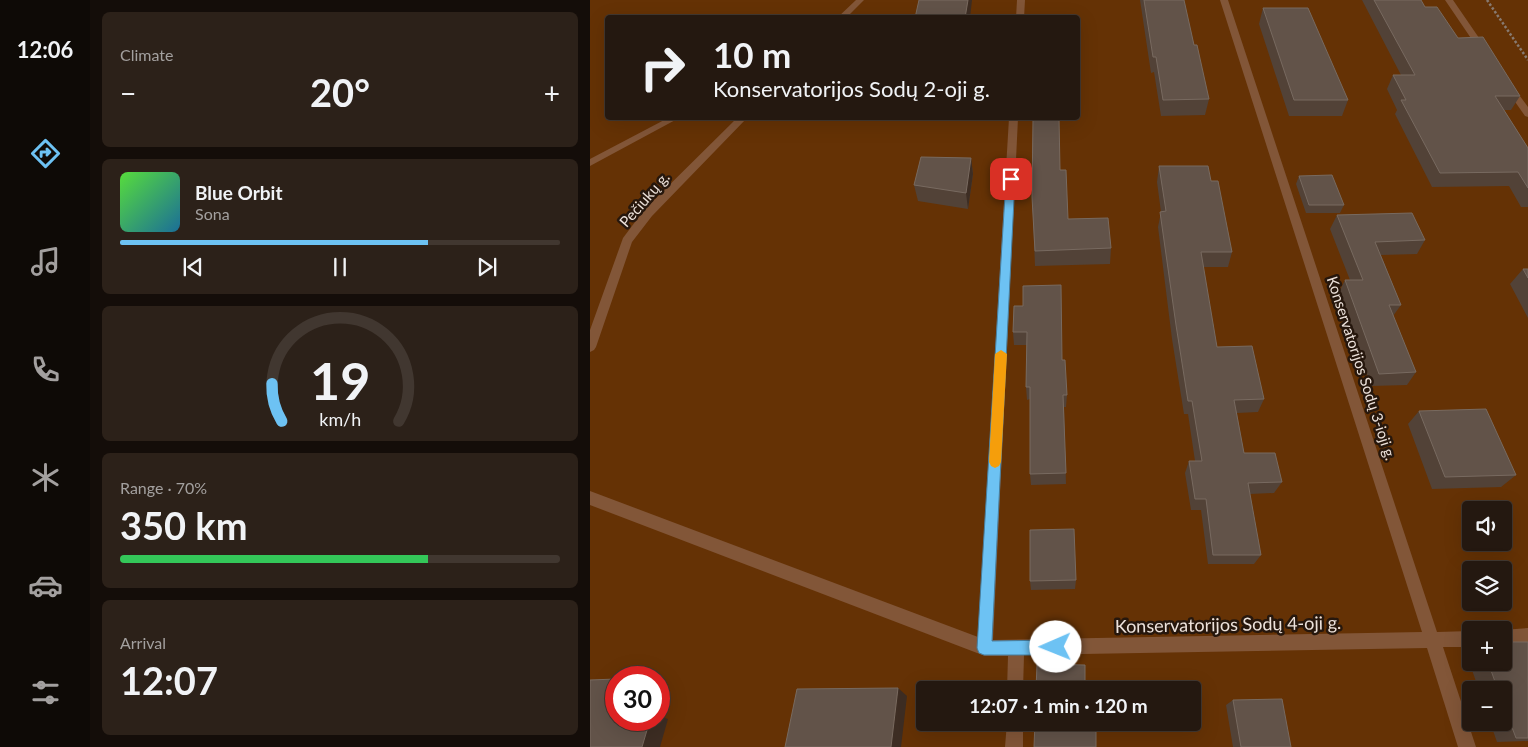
<!DOCTYPE html>
<html lang="en">
<head>
<meta charset="utf-8">
<style>
	:root { --surface:#241810; --page:#2c2119; --text:#f1f3f6; --muted:#a3a09f; --line:#413730; --accent:#6dc2f3 }
	body { margin:0; font-family:Lato,sans-serif; background:var(--page); color:var(--text); height:100vh; display:flex; flex-direction:column; font-size:19px; white-space:nowrap }
	* { box-sizing:border-box; margin:0 }
	p { font-size:16px; color:var(--muted) }
	.icon { flex:none; width:28px; height:28px; fill:none; stroke:currentColor; stroke-width:2; stroke-linecap:round; stroke-linejoin:round }
	.map { position:relative; flex:1; overflow:hidden }
	.drawer { display:flex; flex-direction:column; gap:12px; padding:12px; background:#140d09; width:500px }
	.drawer>* { flex:none }
	.guide { position:absolute; left:15px; top:15px; width:475px; height:105px; border-radius:5px; box-shadow:0 5px 20px #0002,0 0 0 1px var(--line); background:#241810; color:var(--text); overflow:hidden }
	.tools { position:absolute; left:872px; top:501px; display:grid; gap:10px }
	.tools a { display:grid; place-items:center; width:50px; height:50px; border-radius:5px; background:var(--surface); box-shadow:0 5px 20px #0002,0 0 0 1px var(--line); font-size:25px }
	.speed { position:absolute; left:15px; top:666px; display:flex; gap:10px; font-size:25px; font-weight:700; text-align:center }
	.speed>* { display:grid; place-content:center; width:65px; height:65px; border-radius:50%; background:var(--surface); box-shadow:0 5px 20px #0002,0 0 0 1px var(--line); line-height:1 }
	.speed .limit { border:8px solid #d22; background:#fff; color:#111 }
	.pin { position:absolute; display:grid; place-items:center; width:42px; height:42px; color:#fff; margin:-21px; border-radius:10px; box-shadow:0 2px 8px #0006 }
	.me { position:absolute; width:55px; margin:-28px; rotate:269deg; stroke-linejoin:round; filter:drop-shadow(0 0 4px #0008) }
	.turn { display:flex; align-items:center; gap:18px; height:105px; padding:0 25px; font-size:22px }
	.turn .icon { width:65px; height:65px; stroke-width:2.5 }
	.turn b { display:block; font-size:35px; line-height:42px }
	.big { font-size:38px; font-weight:700; line-height:1.1 }
	.drawer .widget { flex:1; display:flex; flex-direction:column; justify-content:center; gap:8px; min-width:0; padding:0 18px; border-radius:8px; background:var(--page) }
	.drawer .dial { align-items:center; gap:0 }
	.dial svg { height:130px; overflow:visible; fill:none; stroke:var(--line); stroke-width:7; stroke-linecap:round; text-anchor:middle }
	.dial text { fill:var(--text); stroke:none }
	.song { display:flex; align-items:center; gap:15px }
	.cover { width:60px; height:60px; border-radius:8px; background:linear-gradient(135deg,hsl(110 70% 55%),hsl(200 70% 35%)) }
	.played { height:5px; border-radius:2px; background:linear-gradient(90deg,var(--accent) 70%,var(--line) 70%) }
	.keys { display:flex; justify-content:space-around; direction:ltr }
	.heat { display:flex; justify-content:space-between; align-items:center; font-size:28px; direction:ltr }
	.charge { height:8px; border-radius:4px; background:linear-gradient(90deg,#34c759 70%,var(--line) 0) }
	.trip { position:absolute; left:326px; top:681px; width:285px; height:50px; border-radius:5px; background:var(--surface); box-shadow:0 5px 20px #0002,0 0 0 1px var(--line); font-weight:700; line-height:50px; text-align:center }
	main { display:flex; flex:1; min-height:0 }
	.tabs { display:flex; flex-direction:column; width:90px; justify-content:space-around; align-items:center; background:#0e0a06; color:var(--muted) }
	.tabs .icon { width:35px; height:35px }
	.tabs .selected { color:var(--accent) }
	.tabs b { font-size:22px; color:var(--text) }
	.map>svg:first-child { display:block }
	.green { fill:#653205; fill-rule:evenodd }
	.lines { fill:none; stroke-linecap:round; stroke-linejoin:round }
	.path { stroke:#877a71; stroke-width:2.5; stroke-dasharray:2.5 2; stroke-linecap:butt }
	.street { fill:#825638; fill-rule:evenodd }
	.wall { fill:#524237 }
	.shaded-wall { fill:#3d2d23 }
	.building { fill:#625349; stroke:#786a60 }
	.route { fill:#6dc2f3; stroke:#477e9e }
	.slow { fill:#f59e0b }
	.labels { text-anchor:middle; dominant-baseline:central; stroke-width:5; stroke-linejoin:round; paint-order:stroke }
	.street-label { font-size:15px; fill:#ede2db; stroke:#26170d }
	.near-street-label { font-size:18px; fill:#ede2db; stroke:#26170d }
</style>
</head>
<body>
<main>
<nav class="tabs">
<b>12:06</b>
<svg class="icon selected" aria-label="directions" viewBox="0 0 24 24"><path d="M12 3l9 9-9 9-9-9zM9 14v-3h6M13 9l2 2-2 2"/></svg>
<svg class="icon" aria-label="music" viewBox="0 0 24 24"><path d="M9 18V5l10-2v13"/><circle cx="6" cy="18" r="3"/><circle cx="16" cy="16" r="3"/></svg>
<svg class="icon" aria-label="phone" viewBox="0 0 24 24"><path d="M5 4h4l2 5-3 2q2 4 5 5l2-3 5 2v4C11 20 4 13 5 4z"/></svg>
<svg class="icon" aria-label="climate" viewBox="0 0 24 24"><path d="M12 3v18M4 7l16 10M4 17L20 7"/></svg>
<svg class="icon" aria-label="car" viewBox="0 0 24 24"><path d="M5 17H2v-5l4-1 3-4h7l3 4 3 1v5h-3M9 17h6M6 11h13"/><circle cx="7" cy="17" r="2"/><circle cx="17" cy="17" r="2"/></svg>
<svg class="icon" aria-label="filters" viewBox="0 0 24 24"><path d="M4 7h16M4 17h16"/><circle cx="9" cy="7" r="2"/><circle cx="15" cy="17" r="2"/></svg>
</nav>
<section class="drawer">
<div class="widget"><p>Climate</p>
<div class="heat"><a>−</a><b class="big">20°</b><a>+</a></div>
</div>
<div class="widget">
<div class="song"><i class="cover"></i><div><b>Blue Orbit</b><p>Sona</p></div></div>
<div class="played"></div>
<div class="keys"><svg class="icon" aria-label="previous" viewBox="0 0 24 24"><path d="M18 5L8 12l10 7zM5 5v14"/></svg><svg class="icon" aria-label="pause" viewBox="0 0 24 24"><path d="M8 5v14M16 5v14"/></svg><svg class="icon" aria-label="next" viewBox="0 0 24 24"><path d="M6 5l10 7-10 7zM19 5v14"/></svg></div>
</div>
<div class="widget dial"><svg viewBox="0 0 100 80">
<path d="M14 69A42 42 0 1 1 86 69"/>
<path d="M14 69A42 42 0 0 1 8 46" stroke="#6dc2f3"/>
<text x="50" y="56" font-size="32" font-weight="700">19</text>
<text x="50" y="72" font-size="11">km/h</text>
</svg></div>
<div class="widget"><p>Range · 70%</p><b class="big">350 km</b><div class="charge"></div></div>
<div class="widget"><p>Arrival</p><b class="big">12:07</b></div>
</section>
<div class="map">
<svg width="938" height="747" viewBox="0 0 938 747">
	<rect width="100%" height="100%" fill="#302016"/>
	<path class="green" d="M0,0H938V747H0ZM18,18H488V118H18ZM881,510H914V542H881ZM881,570H914V602H881ZM881,630H914V662H881ZM26,678H69V720H26ZM335,690H602V722H335ZM881,690H914V722H881Z"/>
	<g class="lines">
		<path class="path" d="M897,0L938,60"/>
		<path class="street" d="M266,0H274L256,18H247Z
			M427,0H435L434,18H426Z
			M630,0H638L847,632L881,631V647H853L886,747H868L837,648L434,655L433,690H417L418,656H395L0,505V491L388,637L419,118H428L403,640L832,632Z
			M855,0H863L898,51L897,53H891Z
			M918,83L921,84L938,107V117L935,116L914,86Z
			M78,118H89L0,166V159Z
			M147,118H157L62,216L42,242L6,347L4,350L0,352V330L33,238L54,210Z
			M938,628V644L914,645V630H912Z
			M417,722H433V747H415Z"/>
	</g>
	<path class="wall" d="M550,0H594L604,45L619,99L615,115L571,116L564,72L561,73Z
		M772,0H831L835,7L930,96L921,110H914L938,148V207H931L919,186L842,187L805,114L807,110L797,89L803,75H811Z
		M673,8L758,100L752,116H699L669,24Z
		M381,158L383,174L378,209L328,201L324,185Z
		M569,166L621,181L642,252L638,267H613L627,347L674,399L668,412L647,413L654,453L692,482L684,493L660,494L671,555L664,564H618L611,510H601L595,473L599,461H605L598,414H594L582,339L568,227L571,212L567,182Z
		M470,170L478,219L521,248L520,264L445,266L442,197Z
		M709,176L754,205L750,213H716L706,184Z
		M747,215L835,240L827,254L791,255L811,305L803,316L826,372L817,385L781,386L748,294L755,280H760L740,229Z
		M933,269H938V318L920,284Z
		M424,306L472,360L477,395L476,407H474L476,484L441,485L440,474V399L437,400L436,387L437,345H424L423,332Z
		M829,411L926,475L911,487L842,489L818,424Z
		M486,580L485,589L441,590L440,581Z
		M938,642V741L907,742L900,722H914V690H889L875,650L881,647V662H914Z
		M643,700L701,747H643L636,705Z"/>
	<path class="shaded-wall" d="M378,0H382L380,18H375Z
		M381,158L383,174L378,209L376,193Z
		M308,688L317,696L311,747H301Z
		M69,716L78,719L70,747H52L60,720H69Z"/>
	<path class="building" d="M329,0H378L375,18H325Z
		M554,0H594L604,45H607L619,99L573,100L566,57H563Z
		M784,0H831L835,7H847L868,38L893,37L930,96H905L938,148V188L928,172L850,173L811,100H816L803,75H825Z
		M673,8H718L758,100H704Z
		M443,118H469L470,170H476L478,219L518,218L521,248L445,251L442,197Z
		M331,157L381,158L376,193L324,185Z
		M569,166H618L621,181H628L642,252H611L627,347L662,346L674,399L644,400L654,453H685L692,482L658,483L671,555H623L616,499H605L599,461H612L602,401H598L586,325L570,212L576,211Z
		M742,175L754,205H719L709,176Z
		M822,213L835,240L785,242L811,305H799L826,372L789,374L755,280H773L747,215Z
		M933,269H938V278Z
		M471,285L472,360H475L477,395H473L476,473L440,474V387H436L437,332H423L424,306H433V286Z
		M896,409L926,475L855,477L829,411Z
		M484,529L486,580L440,581V530Z
		M914,642H938V738H926L914,706V690H908L898,662H914Z
		M447,664L495,665V690H446Z
		M26,679V720H60L52,747H0V680Z
		M308,688L301,747H195L207,689Z
		M692,699L701,747H651L643,700Z
		M445,722H506V747H444Z"/>
	<path class="route" d="M421,176L425,179L402,641L466,640L471,642L473,647L471,652L466,655H394L389,653L387,648L416,179Z"/>
	<path class="slow" d="M411,350L417,354L411,462L409,466L405,468L401,466L399,462L405,354Z"/>
	<g class="labels">
		<g class="street-label">
			<text transform="translate(54 199) rotate(-49)">Pečiukų g.</text>
			<text transform="translate(772 368) rotate(72)">Konservatorijos Sodų 3-ioji g.</text>
		</g>
		<g class="near-street-label">
			<text transform="translate(638 624) rotate(-1)">Konservatorijos Sodų 4-oji g.</text>
		</g>
	</g>
</svg>
<div class="tools">
<a><svg class="icon" aria-label="sound" viewBox="0 0 24 24"><path d="M4 9h4l5-4v14l-5-4H4zM17 9q2 3 0 6"/></svg></a>
<a><svg class="icon" aria-label="layers" viewBox="0 0 24 24"><path d="M12 4l9 5-9 5-9-5zM3 14l9 5 9-5"/></svg></a>
<a>+</a>
<a>−</a>
</div>
<div class="speed"><div class="limit">30</div></div>
<div class="pin" style="left:421px;top:179px;background:#d93025"><svg class="icon" aria-label="arrive" viewBox="0 0 24 24"><path d="M6 21V4h12l-3 4 3 4H6"/></svg></div>
<svg class="me" style="left:466px;top:647px" viewBox="-20 -20 40 40"><circle r="19" fill="#fff"/><path d="M0-13L10 11 0 6-10 11z" fill="#6dc2f3"/></svg>
<div class="trip">12:07 · 1 min · 120 m</div>
<div class="guide">
<div class="turn"><svg class="icon" aria-label="right" viewBox="0 0 24 24"><path d="M7 20v-9h11M14 6l5 5-5 5"/></svg><div><b>10 m</b>Konservatorijos Sodų 2-oji g.</div></div>
</div>
</div>
</main>
</body>
</html>
